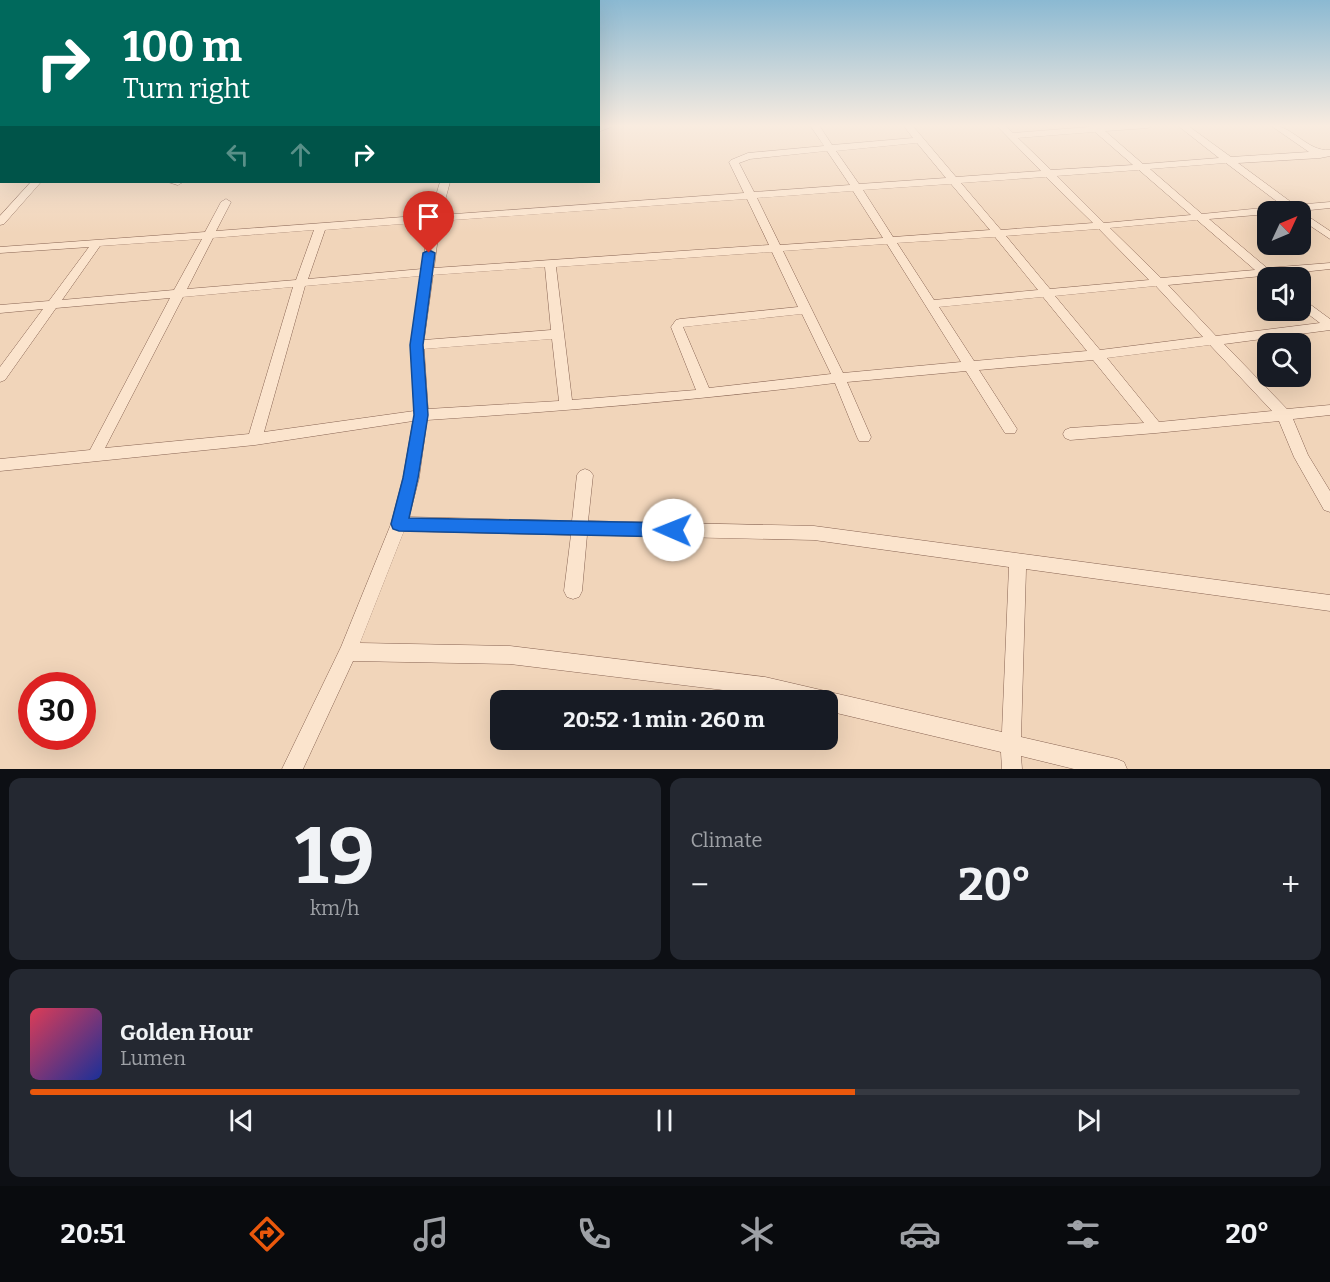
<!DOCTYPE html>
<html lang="en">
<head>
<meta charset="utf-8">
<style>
	:root { --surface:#171b24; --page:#242831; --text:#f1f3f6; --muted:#9ea1a6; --line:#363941; --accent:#ea580c }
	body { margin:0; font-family:Bitter,serif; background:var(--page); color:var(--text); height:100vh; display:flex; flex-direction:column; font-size:22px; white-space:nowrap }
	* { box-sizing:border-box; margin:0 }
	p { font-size:20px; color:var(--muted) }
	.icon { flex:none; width:33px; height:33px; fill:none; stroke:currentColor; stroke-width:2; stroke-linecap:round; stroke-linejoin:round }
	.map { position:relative; height:769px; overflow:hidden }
	.details { display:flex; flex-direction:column; gap:9px; padding:9px; background:#0d0f14; flex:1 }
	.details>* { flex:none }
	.banner { position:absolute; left:0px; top:0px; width:600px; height:183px; box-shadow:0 6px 24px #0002; background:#00695c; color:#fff; overflow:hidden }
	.needle { width:39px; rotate:46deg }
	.controls { position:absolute; left:1257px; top:201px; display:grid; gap:12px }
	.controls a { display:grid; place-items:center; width:54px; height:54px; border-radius:12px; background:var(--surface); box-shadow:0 6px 24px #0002; font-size:30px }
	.speed { position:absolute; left:18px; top:672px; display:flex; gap:12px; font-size:30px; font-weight:700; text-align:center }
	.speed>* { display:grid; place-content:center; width:78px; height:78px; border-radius:50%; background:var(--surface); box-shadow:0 6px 24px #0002; line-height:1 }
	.speed .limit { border:9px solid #d22; background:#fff; color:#111 }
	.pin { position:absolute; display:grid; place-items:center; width:51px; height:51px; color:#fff; margin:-62px -26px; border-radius:50% 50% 50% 0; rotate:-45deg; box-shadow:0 0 6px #0007 }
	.pin .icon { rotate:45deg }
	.me { position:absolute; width:66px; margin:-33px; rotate:271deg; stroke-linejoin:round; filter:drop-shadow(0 0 4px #0008) }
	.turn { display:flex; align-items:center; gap:21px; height:126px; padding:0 24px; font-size:27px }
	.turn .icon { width:78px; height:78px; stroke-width:2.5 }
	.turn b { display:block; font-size:42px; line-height:51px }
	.lanes { display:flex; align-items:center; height:57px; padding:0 24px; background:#0003; justify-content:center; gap:30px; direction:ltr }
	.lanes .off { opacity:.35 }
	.big { font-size:45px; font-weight:700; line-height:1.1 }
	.details .widget { flex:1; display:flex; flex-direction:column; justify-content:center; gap:9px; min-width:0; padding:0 21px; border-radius:12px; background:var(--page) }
	.details .dial { align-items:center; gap:0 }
	.dial b { font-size:78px; line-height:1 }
	.song { display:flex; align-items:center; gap:18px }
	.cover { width:72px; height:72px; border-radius:9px; background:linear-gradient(135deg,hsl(350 70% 55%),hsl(230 70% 35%)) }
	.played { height:6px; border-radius:3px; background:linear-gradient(90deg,var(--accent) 65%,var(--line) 65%) }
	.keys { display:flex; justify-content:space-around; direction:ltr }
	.heat { display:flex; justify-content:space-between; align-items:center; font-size:33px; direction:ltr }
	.details .tiles { flex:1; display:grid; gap:9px; grid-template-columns:1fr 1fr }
	.widget:last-child { grid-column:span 2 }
	.trip { position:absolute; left:490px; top:690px; width:348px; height:60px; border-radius:12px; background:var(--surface); box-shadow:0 6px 24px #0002; font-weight:700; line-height:60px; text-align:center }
	.menu { display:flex; height:96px; justify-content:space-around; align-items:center; background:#090b0e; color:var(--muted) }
	.menu .icon { width:42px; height:42px }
	.menu .active { color:var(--accent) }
	.menu b { font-size:27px; color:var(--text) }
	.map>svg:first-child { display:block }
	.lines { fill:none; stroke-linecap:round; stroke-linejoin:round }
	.minor-casing { stroke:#886453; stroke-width:1 }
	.minor { fill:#fbe4cd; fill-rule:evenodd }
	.wall { fill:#b5705e }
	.shaded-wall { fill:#935b4c }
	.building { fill:#d2826d; stroke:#935b4c; stroke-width:1.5 }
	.route { fill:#1a73e8; stroke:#114b97; stroke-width:1.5 }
</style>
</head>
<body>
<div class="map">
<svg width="1330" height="769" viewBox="0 0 1330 769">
	<rect width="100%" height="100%" fill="#f1d5ba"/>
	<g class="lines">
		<defs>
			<path id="minor" d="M612,125L611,127L598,132V126Z
				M810,125H819L832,145L913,138L903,125H912L956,177L1041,171L996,125H1005L1013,133L1089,127L1088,125H1152L1148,128L1105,131L1143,164L1219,158L1177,125H1187L1231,157L1309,152L1270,125C1293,125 1307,152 1330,150V156L1320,158L1238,163L1295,205L1330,202V208L1300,211L1330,231V239L1300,219V212H1268V214L1209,219L1267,268L1330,263V269L1274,275V278L1268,279L1262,276L1168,285L1216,336L1320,323L1300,308V297L1330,319V330L1224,344L1287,409L1330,405V415L1293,419L1308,455L1330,491V512L1324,510L1294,457L1279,421L1156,433L1070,440L1065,438L1063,434L1065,430L1070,428L1144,423L1093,360L979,370L1017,429L1015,433H1005L966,371L847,382L871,437L869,441H859L857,437L835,383C699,400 564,411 427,420L419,478L409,517L572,521L577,475L580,471L585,469L590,471L593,475L588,521L814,526L1330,595V611L1026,569L1021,737L1117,759L1124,762L1127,769H1074L1021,756L1022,769H1002L1001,752L828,711V700H786L765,695L510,664L353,661L303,769H282L341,647L391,524L403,478L413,421L255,445L0,471V459L90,450L170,298L56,308L5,380L0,382V367L43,309L0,313V305L49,301L89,247L0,253V247L205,232L221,202L226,199L231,202L216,231L430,215L440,182H450L441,215L744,193L729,162L731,160L748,153L824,146ZM1095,132L1133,165L1051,170L1018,138ZM917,143L946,178L859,184L836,151ZM827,151L850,185L754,192L739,163L750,159ZM1226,163L1283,206L1202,214L1150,169ZM1139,170L1191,215L1104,223L1057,176ZM1046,177L1093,223L1001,230L961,183ZM951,184L990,230L893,237L863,190ZM853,191L883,238L780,245L757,198ZM747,199L769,245L434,268L440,221ZM1197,220L1255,270L1161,278L1110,228ZM429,222L422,269L308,279L325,230ZM1099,229L1149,280L1050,289L1006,236ZM314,230L296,280L187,289L213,238ZM995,237L1038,290L934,300L897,243ZM202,239L174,290L62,300L100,246ZM887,244L961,362L843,373L783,251ZM772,252L798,307L680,319L676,320L671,327L696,390L572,400L556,267ZM545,267L551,330L424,340L433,275ZM421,276L411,345L414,411L264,432L305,286ZM1156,286L1203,337L1100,350L1055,296ZM293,287L249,434L105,448L183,297ZM1043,297L1087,351L974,361L939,307ZM802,314L831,374L709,388L683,327ZM552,339L559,401L428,409L424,349ZM1210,345L1272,411L1159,422L1107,358ZM404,531L571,535L564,591L567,597L573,599L579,597L582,591L587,535L814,540L1009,567L1002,732L765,677L510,646L360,643Z
				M31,182H41L4,224L0,225V216Z
				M168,182H183L178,185Z"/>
		</defs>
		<use href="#minor" class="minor-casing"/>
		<use href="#minor" class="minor"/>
	</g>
	<path class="wall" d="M0,125H2V179H0Z"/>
	<path class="shaded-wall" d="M2,136V158L0,159V138Z
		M2,159V176L0,174V160Z"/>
	<path class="building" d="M2,148V159L0,160V150Z"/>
	<linearGradient id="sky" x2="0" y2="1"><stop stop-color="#8bb9d2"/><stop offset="0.54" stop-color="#f9ece0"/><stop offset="1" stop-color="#f9ece0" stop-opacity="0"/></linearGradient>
	<rect width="1330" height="233" fill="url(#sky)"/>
	<path class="route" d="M429,250L435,253L423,345L428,415L418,478L409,518L673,523L678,525L681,530L678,535L673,537L399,531L393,529L391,524L403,478L414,415L410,345L423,253Z"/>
</svg>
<div class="controls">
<a><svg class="needle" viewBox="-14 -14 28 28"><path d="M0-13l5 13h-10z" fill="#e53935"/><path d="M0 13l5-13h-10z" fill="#9ea1a6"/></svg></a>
<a><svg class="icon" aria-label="sound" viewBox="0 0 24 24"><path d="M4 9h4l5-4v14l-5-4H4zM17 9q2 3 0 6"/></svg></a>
<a><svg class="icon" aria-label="search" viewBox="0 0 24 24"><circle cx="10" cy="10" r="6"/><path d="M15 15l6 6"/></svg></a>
</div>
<div class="speed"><div class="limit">30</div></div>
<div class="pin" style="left:429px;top:253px;background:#d93025"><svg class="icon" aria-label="arrive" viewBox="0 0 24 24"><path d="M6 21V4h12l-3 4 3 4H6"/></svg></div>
<svg class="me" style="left:673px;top:530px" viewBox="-20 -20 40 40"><circle r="19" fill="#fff"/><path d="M0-13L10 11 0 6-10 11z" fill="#1a73e8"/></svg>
<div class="trip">20:52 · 1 min · 260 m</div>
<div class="banner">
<div class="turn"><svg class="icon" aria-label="right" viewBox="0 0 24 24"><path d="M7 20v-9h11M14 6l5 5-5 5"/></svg><div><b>100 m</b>Turn right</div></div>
<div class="lanes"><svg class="icon off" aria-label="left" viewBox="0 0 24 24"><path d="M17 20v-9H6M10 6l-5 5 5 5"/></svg><svg class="icon off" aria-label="ahead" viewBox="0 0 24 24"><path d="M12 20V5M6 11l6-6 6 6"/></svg><svg class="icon" aria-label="right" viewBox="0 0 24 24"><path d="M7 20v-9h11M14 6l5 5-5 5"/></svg></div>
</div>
</div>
<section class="details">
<div class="tiles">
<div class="widget dial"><b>19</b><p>km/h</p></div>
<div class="widget"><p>Climate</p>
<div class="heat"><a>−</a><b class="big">20°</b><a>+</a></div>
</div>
<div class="widget">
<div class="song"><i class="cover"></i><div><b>Golden Hour</b><p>Lumen</p></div></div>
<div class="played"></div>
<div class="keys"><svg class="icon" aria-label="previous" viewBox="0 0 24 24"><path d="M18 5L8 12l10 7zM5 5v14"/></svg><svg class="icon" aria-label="pause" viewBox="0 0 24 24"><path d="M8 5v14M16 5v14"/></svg><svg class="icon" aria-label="next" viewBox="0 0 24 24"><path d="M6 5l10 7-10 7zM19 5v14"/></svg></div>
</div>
</div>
</section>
<nav class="menu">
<b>20:51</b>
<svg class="icon active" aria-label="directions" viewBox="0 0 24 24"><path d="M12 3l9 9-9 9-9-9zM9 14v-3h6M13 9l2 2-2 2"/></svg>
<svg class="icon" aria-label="music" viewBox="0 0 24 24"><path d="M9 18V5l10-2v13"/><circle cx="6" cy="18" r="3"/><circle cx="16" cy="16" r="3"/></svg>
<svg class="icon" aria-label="phone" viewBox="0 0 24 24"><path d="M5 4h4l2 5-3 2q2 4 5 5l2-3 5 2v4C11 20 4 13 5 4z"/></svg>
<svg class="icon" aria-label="climate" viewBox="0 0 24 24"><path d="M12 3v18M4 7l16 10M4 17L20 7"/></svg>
<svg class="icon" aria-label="car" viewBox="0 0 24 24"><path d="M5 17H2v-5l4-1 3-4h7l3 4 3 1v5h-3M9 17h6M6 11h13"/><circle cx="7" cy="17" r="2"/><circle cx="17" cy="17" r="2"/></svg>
<svg class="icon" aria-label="filters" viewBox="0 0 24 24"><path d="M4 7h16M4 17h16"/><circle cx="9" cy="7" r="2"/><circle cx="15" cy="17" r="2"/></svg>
<b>20°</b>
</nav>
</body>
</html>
